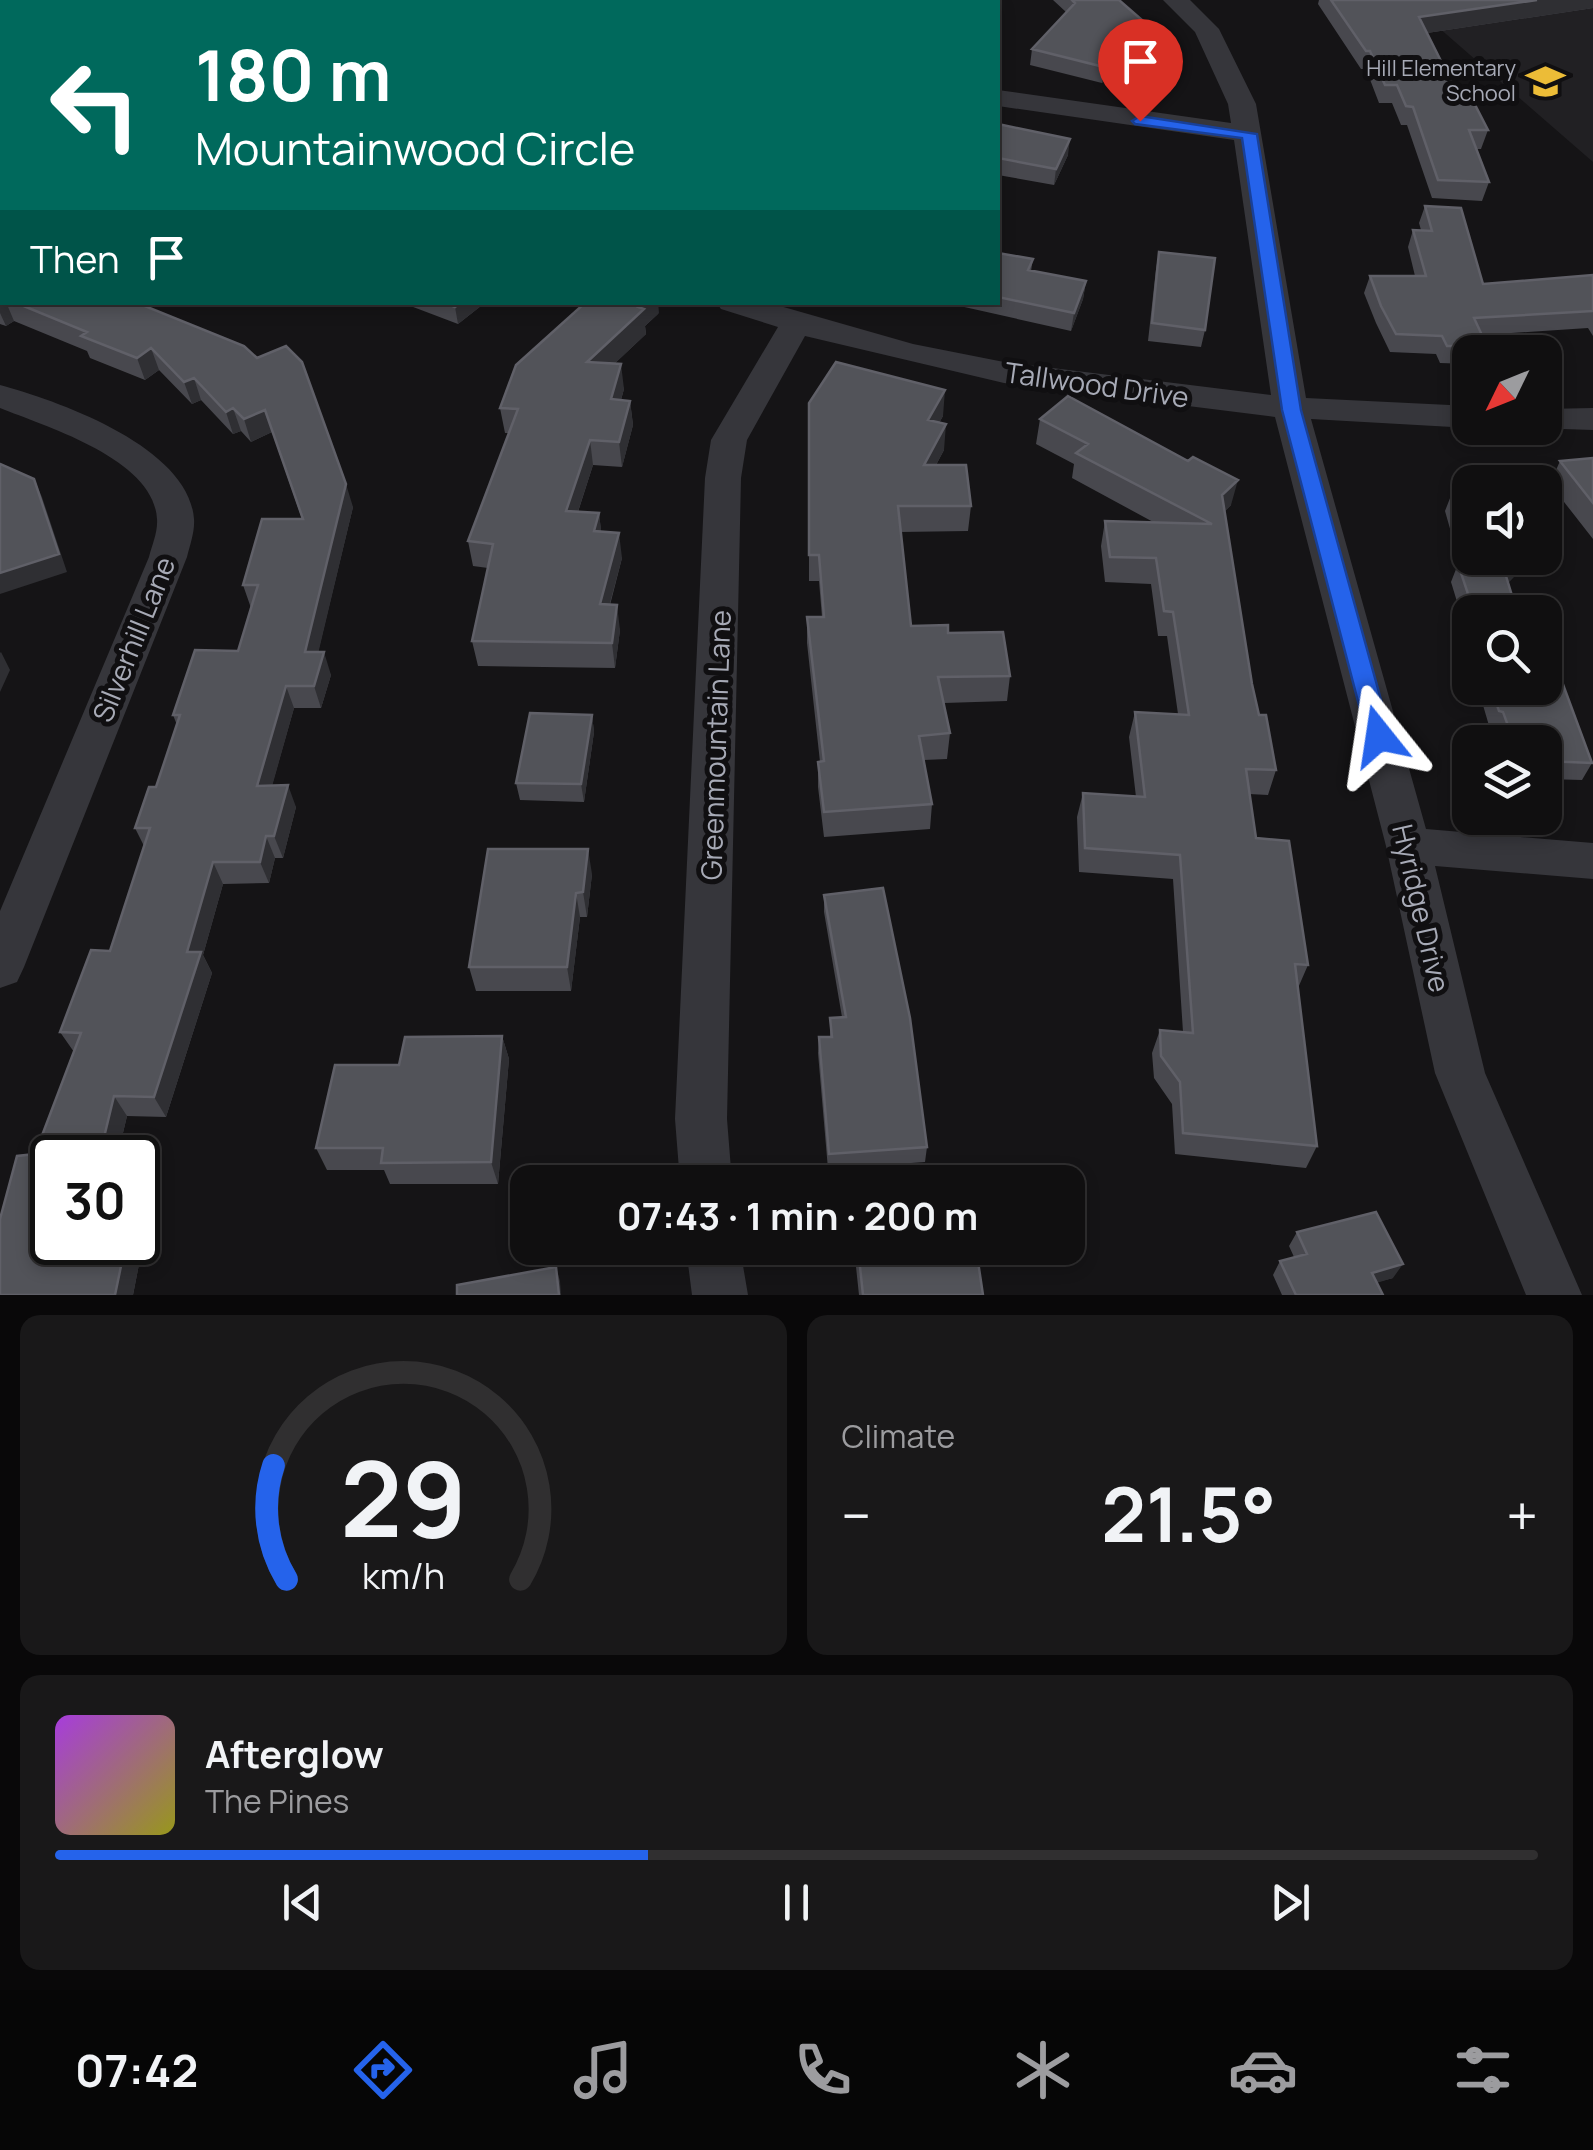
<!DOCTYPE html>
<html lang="en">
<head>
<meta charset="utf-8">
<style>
	:root { --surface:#100f10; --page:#191819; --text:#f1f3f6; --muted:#9c9c9f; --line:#302f30; --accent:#2563eb }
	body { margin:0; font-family:Manrope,sans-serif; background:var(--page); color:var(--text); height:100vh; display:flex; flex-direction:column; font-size:38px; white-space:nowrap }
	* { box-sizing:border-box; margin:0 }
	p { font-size:32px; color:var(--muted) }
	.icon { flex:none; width:55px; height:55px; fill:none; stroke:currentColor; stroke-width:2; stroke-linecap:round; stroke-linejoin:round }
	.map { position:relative; height:1295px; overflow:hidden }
	.sheet { display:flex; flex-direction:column; gap:20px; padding:20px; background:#090809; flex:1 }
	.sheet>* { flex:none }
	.top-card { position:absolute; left:0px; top:0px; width:1000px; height:305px; box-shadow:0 5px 15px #0003,0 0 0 2px var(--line); background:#00695c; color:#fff; overflow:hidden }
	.needle { width:65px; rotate:227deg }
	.buttons { position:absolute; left:1452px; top:335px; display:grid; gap:20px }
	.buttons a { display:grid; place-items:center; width:110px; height:110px; border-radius:20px; background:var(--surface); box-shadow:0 5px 15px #0003,0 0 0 2px var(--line); font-size:50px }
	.speed { position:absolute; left:30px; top:1135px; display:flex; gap:20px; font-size:50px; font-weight:700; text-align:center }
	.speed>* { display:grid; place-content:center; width:130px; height:130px; border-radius:50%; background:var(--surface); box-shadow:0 5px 15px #0003,0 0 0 2px var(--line); line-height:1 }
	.speed .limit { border:5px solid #111; border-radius:15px; background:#fff; color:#111 }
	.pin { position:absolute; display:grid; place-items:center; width:85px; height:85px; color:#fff; margin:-102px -42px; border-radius:50% 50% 50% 0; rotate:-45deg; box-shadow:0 0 10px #0007 }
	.pin .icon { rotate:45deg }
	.me { position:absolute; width:110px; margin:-55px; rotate:345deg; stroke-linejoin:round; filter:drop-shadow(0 0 8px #0008) }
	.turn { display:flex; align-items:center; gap:35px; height:210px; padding:0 30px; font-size:45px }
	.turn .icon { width:130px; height:130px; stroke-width:2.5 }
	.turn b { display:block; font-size:70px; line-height:85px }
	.then { display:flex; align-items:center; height:95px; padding:0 30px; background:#0003; gap:20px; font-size:38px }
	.big { font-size:75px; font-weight:700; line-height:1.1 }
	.sheet .tile { flex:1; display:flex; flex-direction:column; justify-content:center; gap:15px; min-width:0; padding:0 35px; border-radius:20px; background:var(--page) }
	.sheet .dial { align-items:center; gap:0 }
	.dial svg { height:260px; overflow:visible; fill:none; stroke:var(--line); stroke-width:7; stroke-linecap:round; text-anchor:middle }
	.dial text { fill:var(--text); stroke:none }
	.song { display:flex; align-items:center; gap:30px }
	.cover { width:120px; height:120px; border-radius:15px; background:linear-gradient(135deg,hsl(280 70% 55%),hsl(60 70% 35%)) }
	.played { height:10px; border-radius:5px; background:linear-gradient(90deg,var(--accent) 40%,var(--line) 40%) }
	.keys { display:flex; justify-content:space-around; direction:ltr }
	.heat { display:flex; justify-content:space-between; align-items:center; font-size:55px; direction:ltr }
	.sheet .tiles { flex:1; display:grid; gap:20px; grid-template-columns:1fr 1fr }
	.tile:last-child { grid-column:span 2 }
	.trip { position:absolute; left:510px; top:1165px; width:575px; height:100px; border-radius:20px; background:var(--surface); box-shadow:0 5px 15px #0003,0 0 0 2px var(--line); font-weight:700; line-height:100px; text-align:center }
	.menu { display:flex; height:160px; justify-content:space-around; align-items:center; background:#060606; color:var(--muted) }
	.menu .icon { width:70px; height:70px }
	.menu .selected { color:var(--accent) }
	.menu b { font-size:45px; color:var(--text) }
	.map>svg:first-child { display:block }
	.built { fill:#212023 }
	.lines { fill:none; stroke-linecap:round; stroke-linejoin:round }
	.minor { fill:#36363b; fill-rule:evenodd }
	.wall { fill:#48484e }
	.shaded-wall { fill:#2f2f33 }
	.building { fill:#525359; stroke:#606068; stroke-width:2.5 }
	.route { fill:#2563eb; stroke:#184099; stroke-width:2.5 }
	.labels { text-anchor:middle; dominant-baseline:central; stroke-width:10; stroke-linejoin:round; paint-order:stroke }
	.far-poi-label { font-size:22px; fill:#a7aab6; stroke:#100f11; text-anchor:end }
	.street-label { font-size:28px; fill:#a7aab6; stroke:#100f11 }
</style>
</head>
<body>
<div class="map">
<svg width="1593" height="1295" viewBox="0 0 1593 1295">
	<rect width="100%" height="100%" fill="#151416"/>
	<path class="built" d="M1407,0H1593V162Z"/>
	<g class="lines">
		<path class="minor" d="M1163,0H1190L1219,29L1256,104L1306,398L1470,406V428L1311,419L1426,829L1593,843V879L1435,866L1485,1073L1582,1295H1526L1435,1073L1386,846L1275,417L1004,383L805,336L747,440L741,478L727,1119L732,1182H680L675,1119L705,478L711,440L778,327L721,309L716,302H766L913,344L1004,362L1271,395L1234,140L998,106V90L1231,123L1228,104L1195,32Z
			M0,27L2,28V45L0,44Z
			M0,385C59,401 189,447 194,519C195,531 190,545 187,557L24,967L17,982L0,988V911L149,557C152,545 158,532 157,519C154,459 47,427 0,408Z
			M1593,408V430L1533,428H1545V409Z
			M686,1248H740L748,1295H692Z"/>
	</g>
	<path class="wall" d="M46,0H179L186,2H47Z
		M1053,0H1119L1141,37L1102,83L1030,65L1032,49L1066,12Z
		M1319,0H1593V8L1427,33L1448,75L1488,130L1481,149H1476L1489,182L1482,201L1432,198L1407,125H1401L1392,103H1379L1366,69H1361L1318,4Z
		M998,124L1068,155L1054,185L998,175Z
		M1425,206L1483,284L1593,275V336L1588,328L1482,335L1487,346L1485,352H1470V364L1440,363L1436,354L1390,352L1376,323L1364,293L1370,276H1415L1408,247L1413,230H1421L1419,223Z
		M0,240L2,302H135L353,507L318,652L331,675L321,708H294L272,785L296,807L283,858H275L269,883L223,884L203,955L212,973L166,1117L127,1116L117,1158H52V1242L141,1254L133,1295H0L35,1154L74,1052L60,1032L110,951L144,846L135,828L156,787L177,725L173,715L238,651L251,608L243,585L302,519L272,432L251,442L241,431L233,434L201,400L192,404L159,370L145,380L90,358L87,351L14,321L6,326L0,324Z
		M1159,252L1205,330L1201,347L1148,341L1156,269Z
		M998,253L1033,259L1031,271L1086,281L1083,299L1071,331L942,302H998Z
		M400,302H486L458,324Z
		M659,313L645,326L646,334L614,364L624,389L621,400L630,401L633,425L622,467L593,465L578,512L599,513L601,531L622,558L610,605L620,630L615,668L478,666L472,641L488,568L473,566L468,541L509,433H505L500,408Z
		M809,403L943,416L939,423L944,450L936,465L971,506L968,531L900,532L911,626L948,633L1010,676L1007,701L944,703L950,733L947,759L924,760L932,804L930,829L824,837L818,787V762H820L807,643V617H822L819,581H809Z
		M1040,419L1231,505L1225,511L1252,684L1259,715L1276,770L1268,795L1249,794L1256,838L1308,965L1298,988L1317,1146L1306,1168L1175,1154L1172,1104L1154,1078L1152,1053L1160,1030L1183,1032L1173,879L1079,872L1077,817L1083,793L1136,797L1129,737L1135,712L1178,714L1167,636H1158L1151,584L1105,582L1101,546L1105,521L1155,523L1072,478L1074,464L1036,444Z
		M1593,458V539L1550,484L1560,461Z
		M1452,493L1508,583L1517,612H1470V644L1451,582L1458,564H1460L1445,511Z
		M1483,688H1545L1592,763L1582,780L1545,779V742H1499L1495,729H1490L1480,695Z
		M592,715L594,732L584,802L520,800L516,783Z
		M592,874L587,917H580L571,991H476L469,967Z
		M824,895L927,1147L925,1162L828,1169L818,1053L819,1037H830V1018L842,1017L824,912Z
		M502,1036L509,1059L498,1184H390L384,1170H327L316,1148L399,1065Z
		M1297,1232L1393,1278L1377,1282L1383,1295H1282L1273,1275L1280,1261L1294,1257L1289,1246Z
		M854,1248H976L983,1295H859Z"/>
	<path class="shaded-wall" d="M512,0H542L537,2H507Z
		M1537,0H1593V8L1414,35L1419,17Z
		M1143,21L1141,37L1102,83L1104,67Z
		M2,118V144L0,145V119Z
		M1070,139L1068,155L1054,185L1056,169Z
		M1086,281L1083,299L1071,331L1074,313Z
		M2,300V302H6L14,321L6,326L0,313V302Z
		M461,302H486L458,324L455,307Z
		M642,302H658L659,313L645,326L646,334L590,387L587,362Z
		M151,348L159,370L145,380L137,358Z
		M621,364L624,389L614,424L611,399Z
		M194,378L201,400L192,404L184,382Z
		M945,390L943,416L926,446L928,420Z
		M630,401L633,425L622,467L619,442Z
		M233,408L241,431L233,434L226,412Z
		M265,410L272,432L251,442L244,419Z
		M946,424L944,450L922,491L924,465Z
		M590,440L593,465L570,536L566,511Z
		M34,479L42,497L67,572L0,594V573Z
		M1238,480L1231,505L1216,520L1222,495Z
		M346,484L353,507L313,675L305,652Z
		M599,513L602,538L594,531Z
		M619,533L622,558L603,629L600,604Z
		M1523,558H1532L1498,594L1506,576Z
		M617,605L620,630L615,668L612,643Z
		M1,652L10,670L0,692V653Z
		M324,652L331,675L321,708L314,686Z
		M286,686L294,708L266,808L257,786Z
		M592,715L594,732L584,802L581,784Z
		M288,785L296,807L283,858L274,836Z
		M266,836L275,858L269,883L260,862Z
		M588,849L592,874L587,917L583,892Z
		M213,862L223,884L203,955L212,973L166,1117L154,1097L187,952Z
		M576,893L580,917L571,991L567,967Z
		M502,1036L509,1059L498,1184L491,1162Z
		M114,1096L127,1116L117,1158H99Z
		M126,1242H133L141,1254L133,1295H115Z
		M1403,1264L1393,1278L1363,1287L1372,1273Z
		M556,1267L560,1281L561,1295H559Z"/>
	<path class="building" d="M65,0H179L186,2H71Z
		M451,0H512L507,2H452Z
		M1072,0H1119L1143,21L1104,67L1032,49L1075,3Z
		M1331,0H1537L1419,17L1448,75L1463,97H1471L1488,130H1469L1489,182L1438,180L1413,107L1406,106L1397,85H1385L1370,51H1366Z
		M0,76H2V118L0,119Z
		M998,124L1070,139L1056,169L998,158Z
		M1425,206L1461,208L1483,284L1593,275V311L1474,318L1487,346H1447L1442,336L1396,334L1381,306L1370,276H1426L1413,230L1432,231Z
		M0,240L2,242V300L0,302Z
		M1159,252L1215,258L1205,330L1152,323Z
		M998,253L1033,259L1028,270L1086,281L1074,313L998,297Z
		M14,302H135L244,346L257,358L286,346L302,362L346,484L305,652H324L314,686H286L257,786L288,785L274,836H266L260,862H213L187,952H201L154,1097L114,1096L99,1158H52V1242H126L115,1295H0V1219L17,1156L35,1154L81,1033L60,1032L91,950L110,951L150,828H135L149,787H156L180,715H173L195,650L238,651L258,585H243L262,519H303L265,410L244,419L233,408L226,412L194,378L184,382L151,348L137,358L81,336L87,332Z
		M443,302H461L455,307Z
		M586,302H642L638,307L644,309L587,362L621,364L611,399L630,401L619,442L590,440L566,511L599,513L594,531L619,533L600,604L617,605L612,643L472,641L493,544L468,541L518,409L500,408L516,365Z
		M836,362L945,390L928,420L946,424L924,465H966L971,506H898L911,626L948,625V633L1003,632L1010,676L938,677L950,733L919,736L932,804L824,812L818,762L824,761L807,617H824L819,555H809V403Z
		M1068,396L1188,461L1193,457L1238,480L1222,495L1252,684L1259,715H1266L1276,770L1246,769L1256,838L1289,841L1308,965L1295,964L1317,1146L1183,1133L1180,1082L1161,1056L1160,1030L1193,1033L1180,855L1085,848L1083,793L1145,797L1135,712L1189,715L1173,612L1164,611L1156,558L1110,557L1105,521L1212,524L1076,453L1088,444L1040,419Z
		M1593,458V503L1560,461Z
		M0,464L34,479L59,554L0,573Z
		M1452,493L1470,494V557Z
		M1470,558H1523L1506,576L1517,612H1474L1458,564L1472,565Z
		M1545,660H1554L1592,763L1545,761V742H1514L1503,712L1499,711L1491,688H1545Z
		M530,713L592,715L581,784L516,783Z
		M488,849H588L583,892L576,893L567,967H469Z
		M883,888L910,1018L927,1147L829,1154L819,1037H832L830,1018L846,1017L824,895Z
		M502,1036L491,1162L381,1163L383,1148H316L335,1065H399L405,1037Z
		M1376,1212L1403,1264L1372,1273L1383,1295H1296L1280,1261L1307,1254L1297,1232Z
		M858,1248H976L983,1295H863Z
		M556,1267L559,1295H457V1285Z"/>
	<path class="route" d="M1140,116L1257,134L1301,410L1391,736L1387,743L1379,745L1367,736L1282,410L1242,138L1135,124L1132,121Z"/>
	<defs>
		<symbol id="school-bare" viewBox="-9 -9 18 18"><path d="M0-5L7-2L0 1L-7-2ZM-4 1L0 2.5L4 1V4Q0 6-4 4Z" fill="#ecbc37" stroke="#100f11" stroke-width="2.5" paint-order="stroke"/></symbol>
	</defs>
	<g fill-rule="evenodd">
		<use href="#school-bare" x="1518" y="54" width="55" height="55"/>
	</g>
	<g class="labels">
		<g class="far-poi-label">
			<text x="1516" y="68">Hill Elementary<tspan x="1516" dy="25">School</tspan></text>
		</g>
		<g class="street-label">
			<text transform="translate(1097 384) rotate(8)">Tallwood Drive</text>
			<text transform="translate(133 639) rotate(-68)">Silverhill Lane</text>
			<text transform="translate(715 745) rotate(-88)">Greenmountain Lane</text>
			<text transform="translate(1422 908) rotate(77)">Hyridge Drive</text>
		</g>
	</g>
</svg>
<div class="buttons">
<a><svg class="needle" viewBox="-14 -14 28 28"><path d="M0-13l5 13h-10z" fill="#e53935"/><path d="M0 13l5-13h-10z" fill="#9c9c9f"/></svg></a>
<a><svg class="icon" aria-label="sound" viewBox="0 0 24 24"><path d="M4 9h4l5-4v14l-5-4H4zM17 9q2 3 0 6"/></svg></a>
<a><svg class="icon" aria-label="search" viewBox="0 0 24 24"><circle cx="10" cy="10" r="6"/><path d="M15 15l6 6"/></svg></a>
<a><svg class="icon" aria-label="layers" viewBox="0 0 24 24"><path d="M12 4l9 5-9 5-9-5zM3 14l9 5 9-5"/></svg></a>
</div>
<div class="speed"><div class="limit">30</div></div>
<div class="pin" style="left:1140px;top:121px;background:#d93025"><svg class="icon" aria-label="arrive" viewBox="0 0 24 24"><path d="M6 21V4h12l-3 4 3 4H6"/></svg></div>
<svg class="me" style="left:1379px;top:736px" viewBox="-20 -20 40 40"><path d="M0-17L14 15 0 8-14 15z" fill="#2563eb" stroke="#fff" stroke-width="4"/></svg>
<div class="trip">07:43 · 1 min · 200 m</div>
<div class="top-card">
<div class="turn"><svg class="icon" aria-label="left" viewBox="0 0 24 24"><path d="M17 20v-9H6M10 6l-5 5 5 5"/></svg><div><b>180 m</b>Mountainwood Circle</div></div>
<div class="then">Then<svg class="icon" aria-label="arrive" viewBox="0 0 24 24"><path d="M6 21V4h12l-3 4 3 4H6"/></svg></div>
</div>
</div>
<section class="sheet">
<div class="tiles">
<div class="tile dial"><svg viewBox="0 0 100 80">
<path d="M14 69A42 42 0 1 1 86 69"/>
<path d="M14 69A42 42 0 0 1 10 34" stroke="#2563eb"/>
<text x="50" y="56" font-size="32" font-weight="700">29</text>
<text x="50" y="72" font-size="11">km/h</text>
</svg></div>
<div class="tile"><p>Climate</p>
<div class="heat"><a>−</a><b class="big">21.5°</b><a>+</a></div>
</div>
<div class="tile">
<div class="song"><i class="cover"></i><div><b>Afterglow</b><p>The Pines</p></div></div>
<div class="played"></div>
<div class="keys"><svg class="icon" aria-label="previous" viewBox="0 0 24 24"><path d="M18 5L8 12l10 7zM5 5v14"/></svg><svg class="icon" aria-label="pause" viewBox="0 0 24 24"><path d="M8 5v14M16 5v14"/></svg><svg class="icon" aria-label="next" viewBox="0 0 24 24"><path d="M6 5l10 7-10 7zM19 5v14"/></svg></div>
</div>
</div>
</section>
<nav class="menu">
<b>07:42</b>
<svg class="icon selected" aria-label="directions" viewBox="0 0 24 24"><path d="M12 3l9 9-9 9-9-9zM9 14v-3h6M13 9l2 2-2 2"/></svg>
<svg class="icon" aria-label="music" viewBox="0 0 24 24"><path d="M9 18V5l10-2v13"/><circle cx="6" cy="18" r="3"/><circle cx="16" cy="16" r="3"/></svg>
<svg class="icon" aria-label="phone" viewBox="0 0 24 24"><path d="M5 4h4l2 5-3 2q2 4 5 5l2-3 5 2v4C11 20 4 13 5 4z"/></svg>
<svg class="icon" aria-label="climate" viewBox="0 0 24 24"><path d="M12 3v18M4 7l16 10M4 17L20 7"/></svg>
<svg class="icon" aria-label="car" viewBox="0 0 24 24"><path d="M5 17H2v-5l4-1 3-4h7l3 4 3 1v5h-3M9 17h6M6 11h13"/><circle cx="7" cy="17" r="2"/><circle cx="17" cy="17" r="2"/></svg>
<svg class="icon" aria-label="filters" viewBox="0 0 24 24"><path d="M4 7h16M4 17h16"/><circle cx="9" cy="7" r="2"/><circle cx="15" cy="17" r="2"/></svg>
</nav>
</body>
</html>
